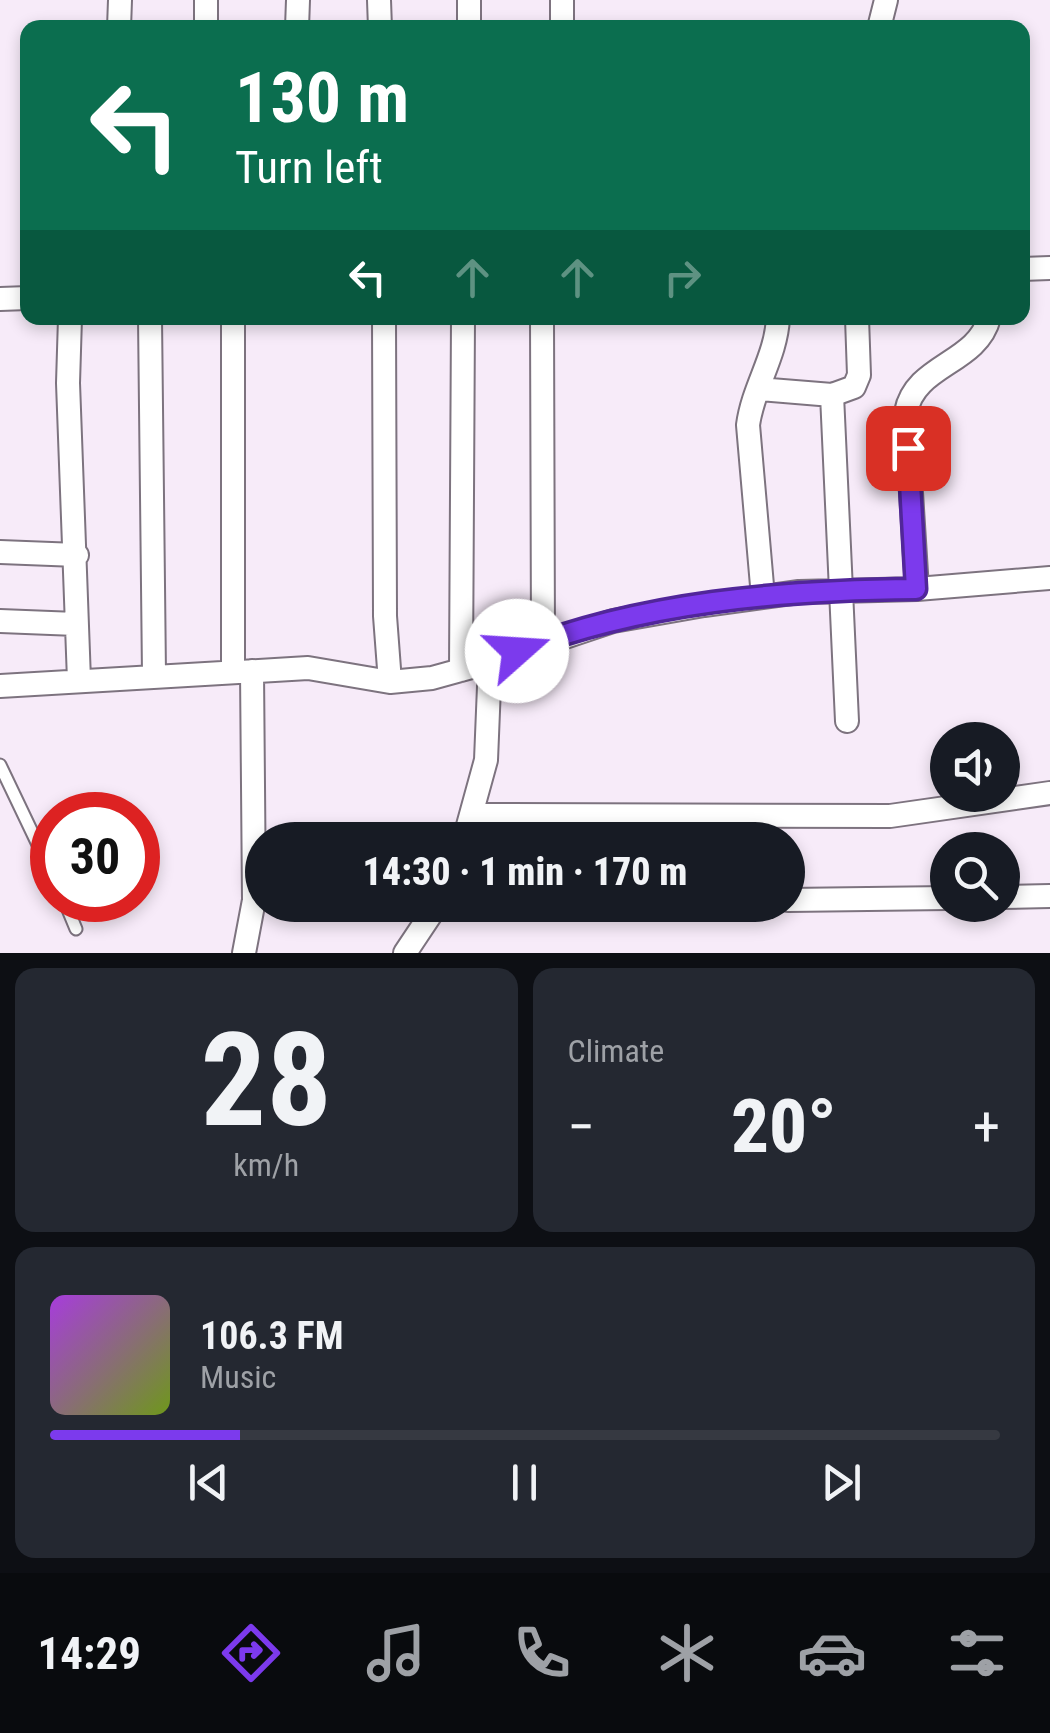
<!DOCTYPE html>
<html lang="en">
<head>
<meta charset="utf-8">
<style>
	:root { --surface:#171b24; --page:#242831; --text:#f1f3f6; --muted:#9ea1a6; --line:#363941; --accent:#7c3aed }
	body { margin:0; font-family:"Roboto Condensed",sans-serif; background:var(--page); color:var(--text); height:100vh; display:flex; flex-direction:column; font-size:38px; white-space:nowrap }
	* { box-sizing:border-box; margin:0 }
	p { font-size:32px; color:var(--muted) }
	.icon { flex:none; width:55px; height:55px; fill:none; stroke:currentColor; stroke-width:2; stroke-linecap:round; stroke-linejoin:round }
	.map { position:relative; height:953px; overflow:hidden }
	.drawer { display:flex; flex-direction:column; gap:15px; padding:15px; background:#0d0f14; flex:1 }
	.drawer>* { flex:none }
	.hud { position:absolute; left:20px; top:20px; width:1010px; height:305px; border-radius:20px; box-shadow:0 5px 15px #0003; background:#0b6e4f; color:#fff; overflow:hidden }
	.controls { position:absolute; left:930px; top:722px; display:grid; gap:20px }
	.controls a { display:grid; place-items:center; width:90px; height:90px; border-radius:50%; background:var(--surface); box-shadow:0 5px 15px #0003; font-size:50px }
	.speed { position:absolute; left:30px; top:792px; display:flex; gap:20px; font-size:50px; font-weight:700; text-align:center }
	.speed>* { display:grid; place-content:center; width:130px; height:130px; border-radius:50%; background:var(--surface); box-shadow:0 5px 15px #0003; line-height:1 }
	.speed .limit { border:15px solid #d22; background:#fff; color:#111 }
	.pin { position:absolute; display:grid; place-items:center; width:85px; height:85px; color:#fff; margin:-42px; border-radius:20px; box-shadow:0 5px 15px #0006 }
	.me { position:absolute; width:110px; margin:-55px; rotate:71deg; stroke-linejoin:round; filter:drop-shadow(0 0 8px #0008) }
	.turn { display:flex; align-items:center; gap:35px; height:210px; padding:0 50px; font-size:45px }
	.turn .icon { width:130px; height:130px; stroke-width:2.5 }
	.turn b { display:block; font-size:70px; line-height:85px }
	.lanes { display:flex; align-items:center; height:95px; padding:0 50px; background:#0003; justify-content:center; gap:50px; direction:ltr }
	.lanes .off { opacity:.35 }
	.big { font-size:75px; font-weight:800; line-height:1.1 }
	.drawer .widget { flex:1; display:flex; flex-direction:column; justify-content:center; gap:15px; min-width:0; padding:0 35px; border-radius:20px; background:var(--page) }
	.drawer .dial { align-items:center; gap:0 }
	.dial b { font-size:130px; line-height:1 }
	.song { display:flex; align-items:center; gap:30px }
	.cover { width:120px; height:120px; border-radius:15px; background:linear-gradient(135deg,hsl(280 70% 55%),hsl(80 70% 35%)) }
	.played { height:10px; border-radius:5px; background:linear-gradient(90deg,var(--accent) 20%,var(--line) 20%) }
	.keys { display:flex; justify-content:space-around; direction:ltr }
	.heat { display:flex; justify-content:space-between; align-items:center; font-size:55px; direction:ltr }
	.drawer .tiles { flex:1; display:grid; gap:15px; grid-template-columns:1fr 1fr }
	.widget:last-child { grid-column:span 2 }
	.trip { position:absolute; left:245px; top:822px; width:560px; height:100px; border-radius:50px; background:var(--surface); box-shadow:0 5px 15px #0003; font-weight:800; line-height:100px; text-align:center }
	.tab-bar { display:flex; height:160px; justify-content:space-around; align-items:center; background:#090b0e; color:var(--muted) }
	.tab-bar .icon { width:70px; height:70px }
	.tab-bar .active { color:var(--accent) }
	.tab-bar b { font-size:45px; color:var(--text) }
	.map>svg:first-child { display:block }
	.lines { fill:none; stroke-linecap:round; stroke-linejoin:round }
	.service-casing { stroke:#7d737f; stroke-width:15 }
	.minor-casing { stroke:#7d737f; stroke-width:26 }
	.service { stroke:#fff; stroke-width:11 }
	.minor { stroke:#fff; stroke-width:22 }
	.route-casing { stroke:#51269a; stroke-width:25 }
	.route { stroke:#7c3aed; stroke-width:18 }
</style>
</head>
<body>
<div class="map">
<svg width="1050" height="953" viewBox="0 0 1050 953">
	<rect width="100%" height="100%" fill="#f7ebf9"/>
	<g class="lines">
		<defs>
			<path id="service" d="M0,765L52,874
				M64,900L76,929"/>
			<path id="minor" d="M379,0L380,28
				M562,0V28
				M119,28L120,0
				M206,28V0
				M297,28L298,0
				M469,28V0
				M879,28L886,0
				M1022,269L1050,268
				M0,299L28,298
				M70,318L68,383L79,680
				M150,318L154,674
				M233,318V670
				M384,318L385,616L390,682
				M542,318L543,641
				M759,389L832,395L854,387L859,375L857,318
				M832,395L847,721
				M0,552L77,555
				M917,589L906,412C915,364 977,364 989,318
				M763,597L748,425C753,387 776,357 778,318
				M0,621L76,624
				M461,670L463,318
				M0,686L308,668L390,682L432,678L490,662L613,621L704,605L799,592L917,589L1050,578
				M474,815L890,816L1050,793
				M464,840L486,760L490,662
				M1002,897L1050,896
				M788,900L948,898
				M393,905H535
				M244,953L254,900L252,671
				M405,953L437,905"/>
		</defs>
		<use href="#service" class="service-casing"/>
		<use href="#minor" class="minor-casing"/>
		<use href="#service" class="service"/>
		<use href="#minor" class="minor"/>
	</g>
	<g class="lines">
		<defs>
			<path id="route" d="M517,651C642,602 783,590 916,589L908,448"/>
		</defs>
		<use href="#route" class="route-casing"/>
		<use href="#route" class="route"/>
	</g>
</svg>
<div class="controls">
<a><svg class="icon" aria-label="sound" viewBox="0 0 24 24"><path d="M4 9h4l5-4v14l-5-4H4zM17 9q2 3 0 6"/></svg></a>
<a><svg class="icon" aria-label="search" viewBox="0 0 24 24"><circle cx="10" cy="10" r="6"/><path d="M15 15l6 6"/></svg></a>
</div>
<div class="speed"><div class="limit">30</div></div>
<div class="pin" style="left:908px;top:448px;background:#d93025"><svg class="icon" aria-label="arrive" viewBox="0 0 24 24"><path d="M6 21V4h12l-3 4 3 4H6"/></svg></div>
<svg class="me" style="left:517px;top:651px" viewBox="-20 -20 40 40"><circle r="19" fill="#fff"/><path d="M0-13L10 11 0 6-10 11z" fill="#7c3aed"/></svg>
<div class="trip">14:30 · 1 min · 170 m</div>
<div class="hud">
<div class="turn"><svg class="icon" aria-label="left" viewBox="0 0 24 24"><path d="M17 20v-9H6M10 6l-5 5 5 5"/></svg><div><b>130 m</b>Turn left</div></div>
<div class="lanes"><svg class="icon" aria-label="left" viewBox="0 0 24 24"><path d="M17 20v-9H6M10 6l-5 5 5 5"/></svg><svg class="icon off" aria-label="ahead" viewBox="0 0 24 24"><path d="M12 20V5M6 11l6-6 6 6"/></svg><svg class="icon off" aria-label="ahead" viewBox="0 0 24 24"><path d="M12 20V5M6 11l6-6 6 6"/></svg><svg class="icon off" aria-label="right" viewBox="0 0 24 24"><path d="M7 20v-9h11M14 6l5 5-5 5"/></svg></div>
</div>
</div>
<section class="drawer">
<div class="tiles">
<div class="widget dial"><b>28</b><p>km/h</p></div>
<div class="widget"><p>Climate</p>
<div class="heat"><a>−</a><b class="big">20°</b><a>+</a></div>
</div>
<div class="widget">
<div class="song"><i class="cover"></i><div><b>106.3 FM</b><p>Music</p></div></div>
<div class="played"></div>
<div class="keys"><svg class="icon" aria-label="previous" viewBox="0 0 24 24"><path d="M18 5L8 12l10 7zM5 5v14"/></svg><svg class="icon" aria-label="pause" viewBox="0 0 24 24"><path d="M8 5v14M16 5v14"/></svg><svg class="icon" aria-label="next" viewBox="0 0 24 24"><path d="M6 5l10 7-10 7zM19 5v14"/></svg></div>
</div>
</div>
</section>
<nav class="tab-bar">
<b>14:29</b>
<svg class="icon active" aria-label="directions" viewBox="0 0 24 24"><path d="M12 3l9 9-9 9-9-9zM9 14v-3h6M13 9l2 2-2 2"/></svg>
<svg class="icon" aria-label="music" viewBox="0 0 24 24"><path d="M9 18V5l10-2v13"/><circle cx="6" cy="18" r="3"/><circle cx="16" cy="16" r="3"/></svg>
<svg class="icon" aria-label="phone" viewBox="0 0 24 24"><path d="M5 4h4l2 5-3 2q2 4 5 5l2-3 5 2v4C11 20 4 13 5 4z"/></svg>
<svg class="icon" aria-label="climate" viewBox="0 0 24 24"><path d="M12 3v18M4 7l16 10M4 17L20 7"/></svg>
<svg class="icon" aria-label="car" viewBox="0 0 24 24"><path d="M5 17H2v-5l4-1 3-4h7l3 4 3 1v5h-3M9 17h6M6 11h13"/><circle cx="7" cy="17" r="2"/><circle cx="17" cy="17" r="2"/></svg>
<svg class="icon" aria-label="filters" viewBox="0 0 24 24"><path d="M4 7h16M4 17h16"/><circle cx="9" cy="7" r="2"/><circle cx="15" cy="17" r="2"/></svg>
</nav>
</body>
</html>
